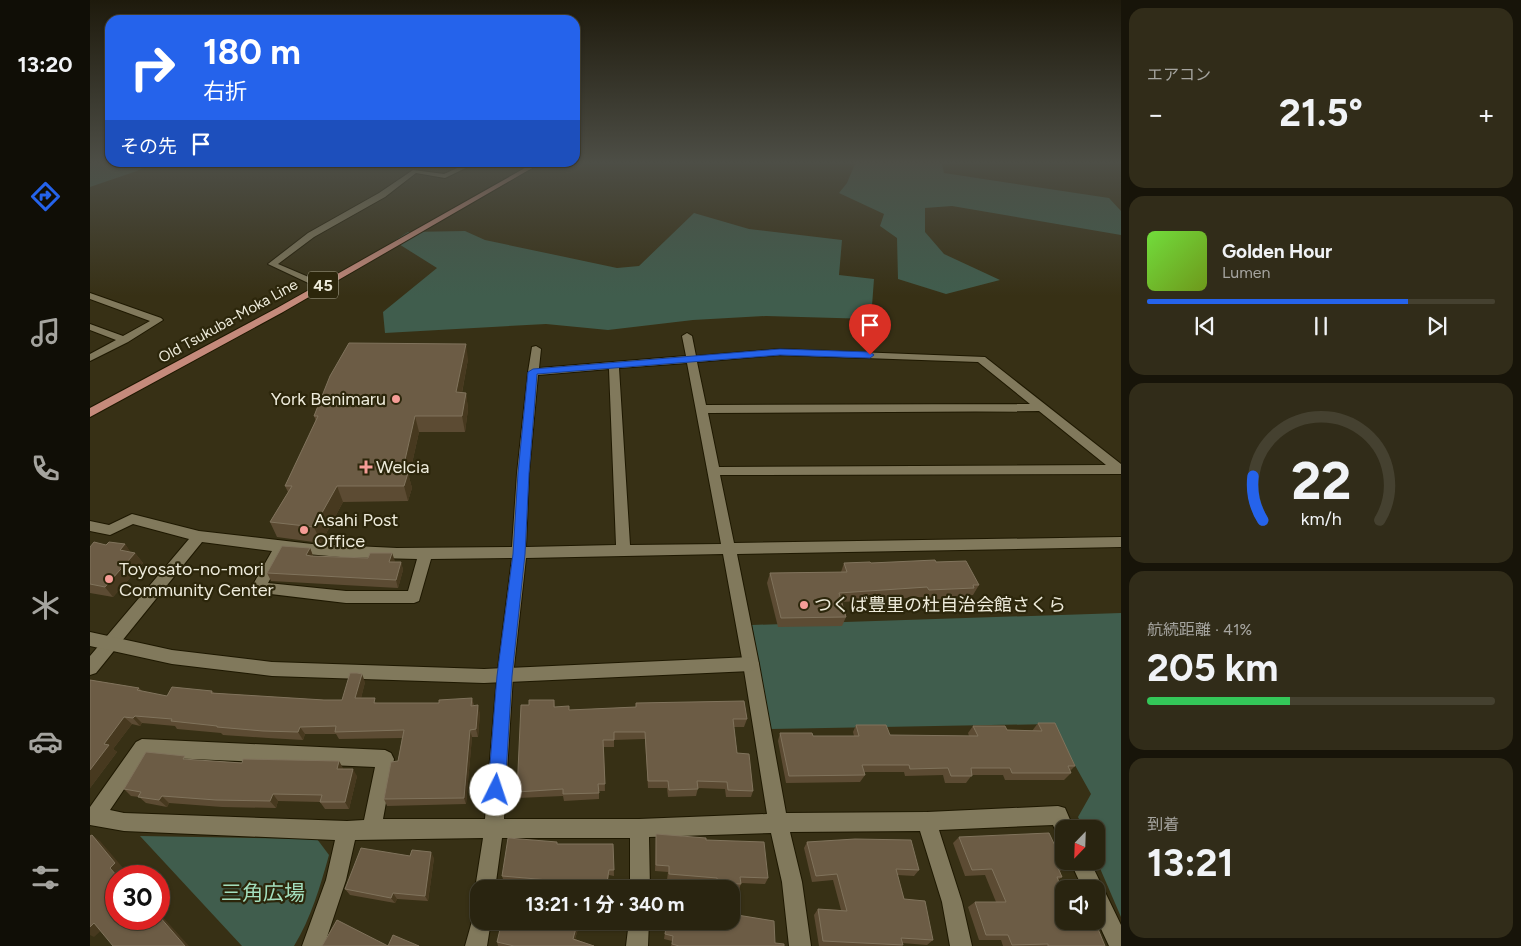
<!DOCTYPE html>
<html lang="ja">
<head>
<meta charset="utf-8">
<style>
	:root { --surface:#292410; --page:#312c19; --text:#f1f3f6; --muted:#a5a49f; --line:#454130; --accent:#2563eb }
	body { margin:0; font-family:Figtree,"Noto Sans JP",sans-serif; background:var(--page); color:var(--text); height:100vh; display:flex; flex-direction:column; font-size:19px; white-space:nowrap }
	* { box-sizing:border-box; margin:0 }
	p { font-size:16px; color:var(--muted) }
	.icon { flex:none; width:28px; height:28px; fill:none; stroke:currentColor; stroke-width:2; stroke-linecap:round; stroke-linejoin:round }
	.map { position:relative; flex:1; overflow:hidden }
	.sheet { display:flex; flex-direction:column; gap:8px; padding:8px; background:#171409; width:400px }
	.sheet>* { flex:none }
	.top-card { position:absolute; left:15px; top:15px; width:475px; height:152px; border-radius:15px; box-shadow:0 1px 4px #0004,0 0 0 1px var(--line); background:#2563eb; color:#fff; overflow:hidden }
	.needle { width:32px; rotate:203deg }
	.buttons { position:absolute; left:965px; top:820px; display:grid; gap:10px }
	.buttons a { display:grid; place-items:center; width:50px; height:50px; border-radius:10px; background:var(--surface); box-shadow:0 1px 4px #0004,0 0 0 1px var(--line); font-size:25px }
	.speed { position:absolute; left:15px; top:865px; display:flex; gap:10px; font-size:25px; font-weight:700; text-align:center }
	.speed>* { display:grid; place-content:center; width:65px; height:65px; border-radius:50%; background:var(--surface); box-shadow:0 1px 4px #0004,0 0 0 1px var(--line); line-height:1 }
	.speed .limit { border:8px solid #d22; background:#fff; color:#111 }
	.pin { position:absolute; display:grid; place-items:center; width:42px; height:42px; color:#fff; margin:-51px -21px; border-radius:50% 50% 50% 0; rotate:-45deg; box-shadow:0 0 5px #0007 }
	.pin .icon { rotate:45deg }
	.me { position:absolute; width:55px; margin:-28px; rotate:4deg; stroke-linejoin:round; filter:drop-shadow(0 0 4px #0008) }
	.turn { display:flex; align-items:center; gap:18px; height:105px; padding:0 15px; font-size:22px }
	.turn .icon { width:65px; height:65px; stroke-width:2.5 }
	.turn b { display:block; font-size:35px; line-height:42px }
	.then { display:flex; align-items:center; height:48px; padding:0 15px; background:#0003; gap:10px; font-size:19px }
	.big { font-size:38px; font-weight:700; line-height:1.1 }
	.sheet .card { flex:1; display:flex; flex-direction:column; justify-content:center; gap:8px; min-width:0; padding:0 18px; border-radius:15px; background:var(--page) }
	.sheet .dial { align-items:center; gap:0 }
	.dial svg { height:130px; overflow:visible; fill:none; stroke:var(--line); stroke-width:7; stroke-linecap:round; text-anchor:middle }
	.dial text { fill:var(--text); stroke:none }
	.song { display:flex; align-items:center; gap:15px }
	.cover { width:60px; height:60px; border-radius:8px; background:linear-gradient(135deg,hsl(100 70% 55%),hsl(80 70% 35%)) }
	.played { height:5px; border-radius:2px; background:linear-gradient(90deg,var(--accent) 75%,var(--line) 75%) }
	.keys { display:flex; justify-content:space-around; direction:ltr }
	.heat { display:flex; justify-content:space-between; align-items:center; font-size:28px; direction:ltr }
	.charge { height:8px; border-radius:4px; background:linear-gradient(90deg,#34c759 41%,var(--line) 0) }
	.trip { position:absolute; left:380px; top:880px; width:270px; height:50px; border-radius:15px; background:var(--surface); box-shadow:0 1px 4px #0004,0 0 0 1px var(--line); font-weight:700; line-height:50px; text-align:center }
	main { display:flex; flex:1; min-height:0 }
	.tabs { display:flex; flex-direction:column; width:90px; justify-content:space-around; align-items:center; background:#100e06; color:var(--muted) }
	.tabs .icon { width:35px; height:35px }
	.tabs .current { color:var(--accent) }
	.tabs b { font-size:22px; color:var(--text) }
	.map>svg:first-child { display:block }
	.green { fill:#405d4d }
	.lines { fill:none; stroke-linecap:round; stroke-linejoin:round }
	.minor-casing { stroke:#1e1800; stroke-width:2 }
	.tertiary-casing { stroke:#1e1800; stroke-width:2 }
	.primary-casing { stroke:#1e1800; stroke-width:2 }
	.minor { fill:#81795c; fill-rule:evenodd }
	.tertiary { fill:#81795c; fill-rule:evenodd }
	.primary { fill:#c58a7b; fill-rule:evenodd }
	.wall { fill:#5c4b33 }
	.shaded-wall { fill:#47391f }
	.building { fill:#6c5c45; stroke:#80735c }
	.route { fill:#2563eb; stroke:#184099 }
	.poi-dot { fill:#f59c96; stroke:#2c260b; stroke-width:2 }
	.labels { text-anchor:middle; dominant-baseline:central; stroke-width:4.5; stroke-linejoin:round; paint-order:stroke }
	.far-street-label { font-size:15px; fill:#eeebdb; stroke:#2c260b }
	.shield { fill:#2c260b; stroke:#b4b09d; stroke-width:1 }
	.shield-label { font-size:16px; font-weight:bold; fill:#eeebdb }
	.poi-label { font-size:18px; fill:#eeebdb; stroke:#2c260b; text-anchor:start }
	.near-park-label { font-size:21px; fill:#a3dfbe; stroke:#2c260b }
</style>
</head>
<body>
<main>
<nav class="tabs">
<b>13:20</b>
<svg class="icon current" aria-label="directions" viewBox="0 0 24 24"><path d="M12 3l9 9-9 9-9-9zM9 14v-3h6M13 9l2 2-2 2"/></svg>
<svg class="icon" aria-label="music" viewBox="0 0 24 24"><path d="M9 18V5l10-2v13"/><circle cx="6" cy="18" r="3"/><circle cx="16" cy="16" r="3"/></svg>
<svg class="icon" aria-label="phone" viewBox="0 0 24 24"><path d="M5 4h4l2 5-3 2q2 4 5 5l2-3 5 2v4C11 20 4 13 5 4z"/></svg>
<svg class="icon" aria-label="climate" viewBox="0 0 24 24"><path d="M12 3v18M4 7l16 10M4 17L20 7"/></svg>
<svg class="icon" aria-label="car" viewBox="0 0 24 24"><path d="M5 17H2v-5l4-1 3-4h7l3 4 3 1v5h-3M9 17h6M6 11h13"/><circle cx="7" cy="17" r="2"/><circle cx="17" cy="17" r="2"/></svg>
<svg class="icon" aria-label="filters" viewBox="0 0 24 24"><path d="M4 7h16M4 17h16"/><circle cx="9" cy="7" r="2"/><circle cx="15" cy="17" r="2"/></svg>
</nav>
<div class="map">
<svg width="1031" height="946" viewBox="0 0 1031 946">
	<rect width="100%" height="100%" fill="#373015"/>
	<path class="green" d="M0,164H59L47,171L0,187Z
		M765,164H852L854,173L1019,198L1031,211V235L862,206L835,208V232L854,254L910,280L856,294L808,279L807,238L790,226L794,214L749,193L757,183Z
		M604,213L659,229L752,240L749,275L784,279L781,319L676,316L603,320L518,330L456,324L295,333L293,312L347,268L304,241L318,232L375,231L395,240L527,268L549,266Z
		M1031,613V917L1006,859V829H994L988,817L1001,794L962,724L681,729L662,625Z
		M50,836L227,839L239,855C230,887 221,918 204,946H152Z"/>
	<g class="lines">
		<defs>
			<path id="minor" d="M376,164H384L355,178L326,173L295,197L224,237L188,264L235,284V288H229L178,264L218,233L289,193L323,170L354,174Z
				M420,164H430L442,168L439,170Z
				M0,293L71,318L73,320L38,342L0,361V354L26,340L0,330V324L33,336L60,321L0,299Z
				M597,333L602,336L606,356L690,349L895,357L1031,464V474L630,475L644,543L1031,537V547L647,554L669,664L696,813L837,812L968,806L975,808L984,829H974V838L968,836L963,825L849,830L872,902L882,946H860L852,902L830,831L700,832L712,882L721,946H699L692,882L681,833L559,837L560,889H540V838H412L405,889H389V896L385,889L393,838L265,840L256,880L234,946H212L236,880L245,840L34,831L0,825V807L46,742L52,739L295,750L301,753L304,759L293,819H395L407,676L422,558L341,559L329,601L324,603H256L163,592L161,588L182,551L112,542L6,673L0,675V656L99,539L43,524L20,535L0,531V521L19,525L42,514L109,531L222,544L307,548L422,547L427,473L438,372L442,347L446,346L451,349L449,368L596,356L592,336ZM690,355L888,362L940,404L616,405L607,362ZM597,363L631,544L540,545L529,368ZM519,369L526,545L436,547L439,473L448,375ZM949,411L1016,465L629,467L618,413ZM195,552L250,557L327,559L318,591H256L178,583ZM633,554L653,664L677,814L549,819H414L423,676L436,558ZM56,757L285,767L274,820L257,821L34,813L20,810Z
				M980,861H1000L1031,925V946H1019L1006,918V889H993Z
				M389,912V921H401L397,946H375L384,914Z
				M539,921H559L558,946H536Z"/>
			<path id="tertiary" d="M0,632L82,650L182,662L394,669L661,657L667,659L669,664L667,669L661,671L394,683L182,676L82,664L0,646Z"/>
			<path id="primary" d="M442,164H449L193,312L0,417V408L187,308Z"/>
		</defs>
		<use href="#minor" class="minor-casing"/>
		<use href="#tertiary" class="tertiary-casing"/>
		<use href="#primary" class="primary-casing"/>
		<use href="#minor" class="minor"/>
		<use href="#tertiary" class="tertiary"/>
		<use href="#primary" class="primary"/>
	</g>
	<path class="wall" d="M378,359L372,393H376L378,409L375,432H329L319,477L322,488L318,501L253,502L231,543L187,537L180,522L198,492L195,486L226,421L224,416Z
		M35,544L40,552L45,553L53,563L23,597L0,593V547L16,545Z
		M220,548L223,556L278,558L302,553L304,562H311L313,570L308,588L181,581L177,573Z
		M846,562L889,585L883,595H880L878,598L833,600L832,597L752,602L756,617L752,626L688,627L677,583L680,573L751,572L754,563Z
		M0,680L49,688L52,691L77,696L122,691L124,693L234,700H252L275,682L271,698L287,703H349L382,698L384,706L390,713L388,737H382L376,804L297,806L294,799L308,761L312,738L249,739L246,734H215L213,740L178,738L133,735L131,733L87,729L85,726L52,723L50,726L42,724L23,749L27,752L0,788Z
		M464,700L465,707L479,710L546,707V703L657,719L654,727H644L647,753L663,791L661,797H636L635,789L608,788L606,796L578,797L577,788H558L555,739L524,740V747H514L515,791H509V799L474,801L473,796L428,798L427,792L439,705Z
		M948,723L985,766L980,771L981,773L974,780H915L913,775H882L876,783H855L853,775L815,776L814,772H774L775,775L770,782L696,783L688,741L690,733L723,736H764L763,732L766,725L800,735L879,736L878,733L883,726L917,730L942,731Z
		M98,760L253,768V769L267,776L259,809H235L230,802L188,801L186,808L132,807L79,803L77,807L56,803L49,797L41,796L34,789Z
		M566,834L616,840L678,878L675,884L651,883L649,890H641V889H626L625,884L577,880L578,872L565,871Z
		M869,837L975,867L970,871L972,877L968,880L974,921L998,924L1015,946H913L911,940H889L878,907L885,902H906L895,875L875,876L863,843Z
		M717,842L829,870L824,876L807,875L814,899L843,940L837,945L812,943L813,945L812,946H729L724,915L728,909L751,910L743,880L722,882L714,848Z
		M468,844H523L524,876L519,875L517,889H470V887L414,882L412,876Z
		M320,856L344,858L338,901L307,899L305,903L260,895L255,889Z
		M488,921L489,926L485,939L504,946H408L407,942Z
		M566,921H641L685,943L694,946H581L582,941L574,939L576,926L566,924Z"/>
	<path class="shaded-wall" d="M376,344L378,359L369,408L366,392Z
		M376,393L378,409L375,432L372,416Z
		M325,416L329,432L319,477L322,488L318,501L314,486L312,473Z
		M247,486L253,502L231,543L224,527Z
		M35,544L42,554L30,550Z
		M220,548L223,556L216,555Z
		M45,553L53,563L23,597L15,587Z
		M302,553L305,561L302,570L299,562Z
		M311,562L313,570L308,588L306,580Z
		M272,674L275,682L269,706L265,698Z
		M388,705L390,713L388,737L386,729Z
		M45,716L52,723L50,726L43,718Z
		M34,717L42,724L23,749L27,752L0,788V770L14,744Z
		M210,727L215,734L213,740L208,732Z
		M380,730L382,737L376,804L374,798Z
		M249,761L253,768L251,776L247,769Z
		M263,769L267,776L259,809L255,802Z
		M183,794L188,801L186,808L180,801Z
		M72,796L79,803L77,807L69,800Z
		M2,835L10,841L34,869L28,873L31,876H27L20,868Z
		M341,852L344,858L338,901L335,896Z
		M69,891L80,904L70,914L99,946H95L69,916Z
		M303,893L307,899L305,903L301,898Z
		M488,921L489,926L483,944V939Z
		M4,923L14,928L4,937L0,935V927Z"/>
	<path class="building" d="M259,343L376,344L366,392L376,393L372,416H325L312,473H318L314,486H247L224,527L180,522L202,486H195L228,416H224L240,376Z
		M4,542L16,545L19,542L35,544L30,550L45,553L15,587L0,584V547Z
		M192,546L220,548L216,555L221,556L278,558L280,553H302L299,562H311L306,580L177,573Z
		M845,560L846,562L876,561L889,585H883L884,588L839,590L837,587L749,593L756,617L691,618L680,573L757,572L754,563L780,562L781,563Z
		M260,673H267L272,674L265,698H285L284,703H349V700L382,698L381,706L388,705L386,729L380,730L374,798L294,799L301,762L308,761L314,730L245,732L246,726L210,727L208,732L173,731L127,727V726L81,721L82,719L45,716L43,718L34,717L14,744L19,745L0,770V680L49,688L47,690L77,696L82,687L122,691L121,693L234,700H252Z
		M439,700H464V707L479,706V710L546,707V703L654,701L657,719H643L647,753L659,754L663,791L638,790L637,782L607,781L608,789L579,790L578,781H558L555,732H524V740H513L515,784H508L509,793L473,794V789L427,792L431,705H439Z
		M948,723H965L985,766H978L981,773H922L920,768H881L882,776H861L858,768L820,769L819,765H772L775,775L699,776L690,733H722L723,736H769L766,725H796L800,735L888,736L883,726H915L917,730L952,731Z
		M56,752L95,756L93,759L152,763L153,759L249,761L247,769H263L255,802H230L232,795L183,794L180,801L126,800L72,796L69,800L48,797L51,792L34,789Z
		M959,833L975,867L968,868L972,877H967L974,896V921H997L998,924H1006L1015,946H958V944L922,945L918,935H896L885,902H916L902,869L882,870L869,837Z
		M566,834L616,838V840L674,842L678,878L650,877L651,884L628,883L627,878L579,874V866L566,865Z
		M2,835L25,863L20,868L27,876H26V919H69V916L95,946H23L4,923L0,927V836Z
		M418,838L467,842V844H523L524,870H519L516,887H470V881L412,876Z
		M765,839L821,840L829,870L806,869L814,899L835,901L843,940L811,938L813,945L733,941L728,909L757,911L747,874L726,876L717,842Z
		M271,848L320,856L322,850L341,852L335,896L303,893L301,898L255,889Z
		M69,895L72,899L69,902Z
		M641,914L684,921L685,943L694,944V946H589L582,944L583,936L575,934L577,921H641Z
		M247,920L298,946L303,935L329,946H232Z
		M412,921H488L483,939L504,946H424L407,942Z"/>
	<linearGradient id="sky" x2="0" y2="1"><stop stop-color="#1e1a0c"/><stop offset="0.55" stop-color="#4d4e46"/><stop offset="1" stop-color="#4d4e46" stop-opacity="0"/></linearGradient>
	<rect width="1031" height="296" fill="url(#sky)"/>
	<path class="route" d="M690,349L780,352L784,355L780,358L690,355L447,374L439,473L435,554L422,676L415,790L412,795L406,798L401,795L398,790L407,676L423,554L428,473L438,372L443,369Z"/>
	<g class="poi-dot">
		<circle cx="306" cy="399" r="5"/>
		<path d="M273.5 459.5h5v5h5v5h-5v5h-5v-5h-5v-5h5z"/>
		<circle cx="214" cy="530" r="5"/>
		<circle cx="19" cy="579" r="5"/>
		<circle cx="714" cy="605" r="5"/>
	</g>
	<g class="labels">
		<g class="far-street-label">
			<text transform="translate(138 321) rotate(-29)">Old Tsukuba-Moka Line</text>
		</g>
		<rect class="shield" x="218" y="271.5" width="30" height="27" rx="4"/>
		<g class="shield-label">
			<text x="233" y="285">45</text>
		</g>
		<g class="poi-label">
			<text x="296" y="399" text-anchor="end">York Benimaru</text>
			<text x="286" y="467">Welcia</text>
			<text x="224" y="520">Asahi Post<tspan x="224" dy="21">Office</tspan></text>
			<text x="29" y="569">Toyosato-no-mori<tspan x="29" dy="21">Community Center</tspan></text>
			<text x="724" y="605">つくば豊里の杜自治会館さくら</text>
		</g>
		<g class="near-park-label">
			<text x="173" y="892">三角広場</text>
		</g>
	</g>
</svg>
<div class="buttons">
<a><svg class="needle" viewBox="-14 -14 28 28"><path d="M0-13l5 13h-10z" fill="#e53935"/><path d="M0 13l5-13h-10z" fill="#a5a49f"/></svg></a>
<a><svg class="icon" aria-label="sound" viewBox="0 0 24 24"><path d="M4 9h4l5-4v14l-5-4H4zM17 9q2 3 0 6"/></svg></a>
</div>
<div class="speed"><div class="limit">30</div></div>
<div class="pin" style="left:780px;top:355px;background:#d93025"><svg class="icon" aria-label="arrive" viewBox="0 0 24 24"><path d="M6 21V4h12l-3 4 3 4H6"/></svg></div>
<svg class="me" style="left:406px;top:790px" viewBox="-20 -20 40 40"><circle r="19" fill="#fff"/><path d="M0-13L10 11 0 6-10 11z" fill="#2563eb"/></svg>
<div class="trip">13:21 · 1 分 · 340 m</div>
<div class="top-card">
<div class="turn"><svg class="icon" aria-label="right" viewBox="0 0 24 24"><path d="M7 20v-9h11M14 6l5 5-5 5"/></svg><div><b>180 m</b>右折</div></div>
<div class="then">その先<svg class="icon" aria-label="arrive" viewBox="0 0 24 24"><path d="M6 21V4h12l-3 4 3 4H6"/></svg></div>
</div>
</div>
<section class="sheet">
<div class="card"><p>エアコン</p>
<div class="heat"><a>−</a><b class="big">21.5°</b><a>+</a></div>
</div>
<div class="card">
<div class="song"><i class="cover"></i><div><b>Golden Hour</b><p>Lumen</p></div></div>
<div class="played"></div>
<div class="keys"><svg class="icon" aria-label="previous" viewBox="0 0 24 24"><path d="M18 5L8 12l10 7zM5 5v14"/></svg><svg class="icon" aria-label="pause" viewBox="0 0 24 24"><path d="M8 5v14M16 5v14"/></svg><svg class="icon" aria-label="next" viewBox="0 0 24 24"><path d="M6 5l10 7-10 7zM19 5v14"/></svg></div>
</div>
<div class="card dial"><svg viewBox="0 0 100 80">
<path d="M14 69A42 42 0 1 1 86 69"/>
<path d="M14 69A42 42 0 0 1 8 42" stroke="#2563eb"/>
<text x="50" y="56" font-size="32" font-weight="700">22</text>
<text x="50" y="72" font-size="11">km/h</text>
</svg></div>
<div class="card"><p>航続距離 · 41%</p><b class="big">205 km</b><div class="charge"></div></div>
<div class="card"><p>到着</p><b class="big">13:21</b></div>
</section>
</main>
</body>
</html>
